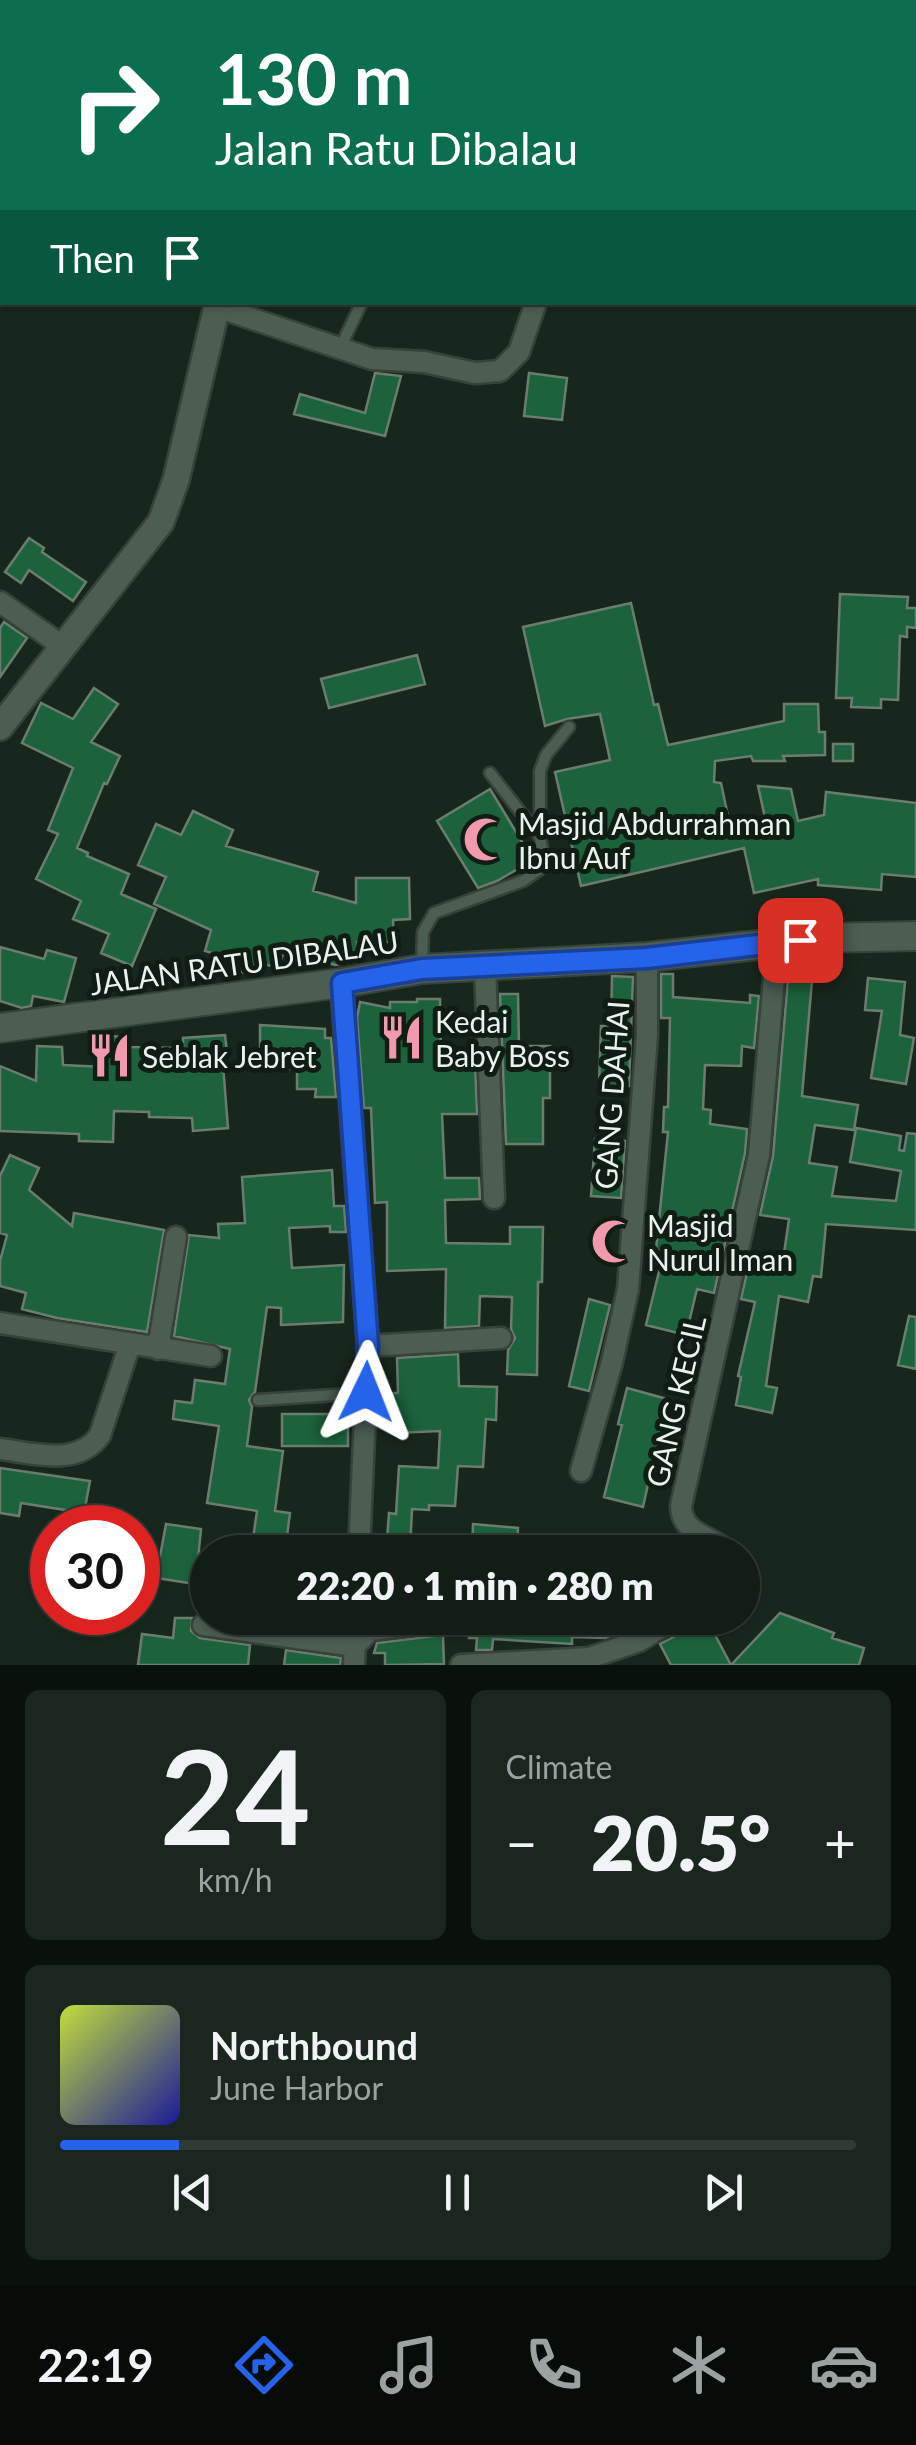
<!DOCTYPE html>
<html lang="en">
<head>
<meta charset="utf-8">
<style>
	:root { --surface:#121d16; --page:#1b261f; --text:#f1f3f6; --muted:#9ca2a1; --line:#313b35; --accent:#2563eb }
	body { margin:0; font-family:Lato,sans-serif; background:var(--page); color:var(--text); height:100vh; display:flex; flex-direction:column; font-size:38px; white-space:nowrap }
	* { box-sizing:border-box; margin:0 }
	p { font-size:32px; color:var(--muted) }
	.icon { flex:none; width:55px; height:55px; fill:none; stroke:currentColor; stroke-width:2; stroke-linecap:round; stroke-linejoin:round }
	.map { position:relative; height:1665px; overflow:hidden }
	.sheet { display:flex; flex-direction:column; gap:25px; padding:25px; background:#0a100c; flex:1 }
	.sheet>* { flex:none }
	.guide { position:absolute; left:0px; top:0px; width:918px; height:305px; box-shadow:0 2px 8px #0004,0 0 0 2px var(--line); background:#0b6e4f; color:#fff; overflow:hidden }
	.speed { position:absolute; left:30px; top:1505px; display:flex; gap:20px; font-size:50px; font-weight:700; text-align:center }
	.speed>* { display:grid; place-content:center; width:130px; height:130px; border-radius:50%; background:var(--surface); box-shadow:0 2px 8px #0004,0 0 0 2px var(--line); line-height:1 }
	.speed .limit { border:15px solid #d22; background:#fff; color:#111 }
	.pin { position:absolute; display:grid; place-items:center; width:85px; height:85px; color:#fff; margin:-42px; border-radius:20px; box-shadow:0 5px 15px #0006 }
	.me { position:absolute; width:110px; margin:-55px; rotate:2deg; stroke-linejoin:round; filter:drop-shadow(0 0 8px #0008) }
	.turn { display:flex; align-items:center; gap:35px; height:210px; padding:0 50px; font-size:45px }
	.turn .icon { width:130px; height:130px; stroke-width:2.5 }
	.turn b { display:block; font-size:70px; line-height:85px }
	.then { display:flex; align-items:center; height:95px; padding:0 50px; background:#0003; gap:20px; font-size:38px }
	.big { font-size:75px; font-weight:800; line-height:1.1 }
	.sheet .card { flex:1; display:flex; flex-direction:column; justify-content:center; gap:15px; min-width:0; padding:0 35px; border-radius:15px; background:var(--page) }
	.sheet .dial { align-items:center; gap:0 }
	.dial b { font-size:130px; line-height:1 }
	.song { display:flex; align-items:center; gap:30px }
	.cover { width:120px; height:120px; border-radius:15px; background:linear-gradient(135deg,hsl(70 70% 55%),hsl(240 70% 35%)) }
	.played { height:10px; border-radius:5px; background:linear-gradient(90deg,var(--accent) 15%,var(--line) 15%) }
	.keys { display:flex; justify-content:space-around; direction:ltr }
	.heat { display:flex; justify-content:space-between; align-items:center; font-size:55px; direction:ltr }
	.sheet .tiles { flex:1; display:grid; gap:25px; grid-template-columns:1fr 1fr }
	.card:last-child { grid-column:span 2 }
	.trip { position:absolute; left:190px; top:1535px; width:570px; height:100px; border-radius:50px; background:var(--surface); box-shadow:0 2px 8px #0004,0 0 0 2px var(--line); font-weight:800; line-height:100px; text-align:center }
	.menu { display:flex; height:160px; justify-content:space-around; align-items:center; background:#070c09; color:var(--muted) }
	.menu .icon { width:70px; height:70px }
	.menu .selected { color:var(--accent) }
	.menu b { font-size:45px; color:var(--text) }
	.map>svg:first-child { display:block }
	.building { fill:#1c623d; stroke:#6b7c70; stroke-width:2.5 }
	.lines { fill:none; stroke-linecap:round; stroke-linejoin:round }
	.service-casing { stroke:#36423a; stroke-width:15 }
	.minor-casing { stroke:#36423a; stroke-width:25 }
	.tertiary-casing { stroke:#36423a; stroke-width:30 }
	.secondary-casing { stroke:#36423a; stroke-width:32 }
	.service { stroke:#4c5d52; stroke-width:10 }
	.minor { stroke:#4c5d52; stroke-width:20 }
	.tertiary { stroke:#4c5d52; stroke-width:25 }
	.secondary { stroke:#4c5d52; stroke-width:28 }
	.route-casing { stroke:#184099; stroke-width:25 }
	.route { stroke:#2563eb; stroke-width:18 }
	.labels { text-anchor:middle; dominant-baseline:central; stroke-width:10; stroke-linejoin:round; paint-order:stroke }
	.poi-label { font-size:30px; fill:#e9f3ec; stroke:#0f1d14; text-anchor:start }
	.street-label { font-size:30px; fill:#e9f3ec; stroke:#0f1d14 }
</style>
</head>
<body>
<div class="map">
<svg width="916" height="1665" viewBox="0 0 916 1665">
	<rect width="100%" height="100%" fill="#18271d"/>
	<path class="building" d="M375,373L401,376L385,436L294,414L300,394L365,413Z
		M529,373L567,378L562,420L524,416Z
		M29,538L44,548L42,552L86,582L73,601L29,570L21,583L5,572Z
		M840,594L908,597L907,608H916V628L907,627V637L900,636L898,700L881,699V708L851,707L852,698H836Z
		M631,603L654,705L658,704L668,745L784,721V704H818L819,732H825V755L783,756L785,761H753L751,756L715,761L714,782L721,783L732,835L767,827L758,786L791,789L798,821L824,815L826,792L916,803V877L882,874L881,890L818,885V879L754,893L744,848L581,886L555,772L610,760L600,714L567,719L545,726L523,627Z
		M4,622L27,638L0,677V628Z
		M417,655L425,684L329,708L321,679Z
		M94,688L118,704L91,742L120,756L107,784L104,783L77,848L88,853L87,856L129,874L121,894L156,909L132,966L101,953L109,934L73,919L81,901L36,879L58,834L48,830L73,768L22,743L41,703L73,719Z
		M833,744H853V761H833Z
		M490,789L533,860L497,881L478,888L437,821Z
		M193,811L233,830L226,846L318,872L313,891L356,903V878H409L410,919L393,920L394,942H357V962L335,965L284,950L279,968L256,962L253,975L230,969L232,959L205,951L211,930L154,904L166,877L138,865L156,824L181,835Z
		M0,947L44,959L47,950L76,958L64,1002L33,996L31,1006L22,1008L0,1001Z
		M789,967L813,969L802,1096L858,1105L854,1130L815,1125L809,1163L837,1167L832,1196L896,1201L901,1171L850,1162L856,1128L901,1136L899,1150L904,1151L907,1133L916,1134V1230L826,1224L821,1277L813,1276L808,1302L779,1296L766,1386L777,1388L772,1413L736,1405L741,1377L738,1376L755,1302L741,1299L748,1268L781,1274L789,1219L760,1215L773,1156Z
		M661,974H673V997L750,1003V995L759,996L754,1048L742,1046L741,1066L705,1065L703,1109L711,1110L710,1124L747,1129L745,1153L714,1293L697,1289L686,1335L646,1325L664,1251L656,1249L668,1132H663L664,1107H668L670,1018H661Z
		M612,976L633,977L629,1086L599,1085L601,1026H611Z
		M868,978L905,982L900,1035L914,1038L906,1084L871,1078L882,1011L865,1010Z
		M500,994H518L519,1046H550V1098H543V1144H506Z
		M417,999H440L441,1062H475L477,1114H442L445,1178H479L480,1199L445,1200L446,1243L510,1244V1227H543L542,1282H538L537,1375L507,1374L508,1350L515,1338L511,1329L512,1297L480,1296L479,1326L445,1328L446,1269L387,1271V1202L375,1203L371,1108H364L357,1018L360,1002L390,1008V1002H417Z
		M260,1025L325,1029V1038H331L336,1097H315L316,1089H297V1069H267V1051H260Z
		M225,1035L227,1052H222L228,1128L193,1131L192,1118L149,1117V1112L114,1111L113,1142L79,1141V1134L0,1131V1066L36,1081L37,1046L62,1047L63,1065L105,1067L106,1036L129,1037L128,1047L183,1048V1038Z
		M595,1139L625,1141L621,1198L591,1196Z
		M10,1155L39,1168L29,1190L72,1226L74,1213L164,1230L147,1332L57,1318L22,1309L26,1293L0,1286V1261L7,1235L0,1233V1176Z
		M332,1170L334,1206H344L346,1232H330V1226L289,1228L292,1268L344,1265L343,1322L281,1325V1308L267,1307L255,1392L249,1400L252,1407L247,1446L283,1451L275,1511L290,1513L285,1552H251L257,1511L207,1503L219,1426L173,1419L175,1401L192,1403L195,1380L225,1384L230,1349L174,1336L189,1235L219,1238L218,1224L245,1223L242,1177Z
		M589,1299L610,1305L589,1391L569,1386Z
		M909,1316L916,1317V1369L898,1365Z
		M458,1354L459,1386L497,1387L496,1420L486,1419L483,1467L458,1466L455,1506L429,1505V1510L412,1509L410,1552H386L389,1513L396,1514L399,1466L438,1468L440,1431L395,1433L393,1393H398L397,1358Z
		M627,1388L667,1399L643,1507L604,1497L622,1425L618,1424Z
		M282,1414H348V1446H282Z
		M0,1468L90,1481L84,1513L21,1503L19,1516L0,1513Z
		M166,1524L201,1529L198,1559L205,1560L202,1585L156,1578Z
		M473,1524L518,1528L517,1552L472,1550Z
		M780,1613L834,1633L832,1638L864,1648L859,1665H671L660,1644L707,1620L731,1665Z
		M175,1618H192L191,1631L200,1638L250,1645L248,1665H138L142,1634L173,1638Z
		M469,1618H588L587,1624L617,1618H638L640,1624L605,1638L572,1637V1644L493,1639L492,1650H476L477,1638H469Z
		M443,1635L444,1664L385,1665V1653H374L377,1643Z
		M286,1650L341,1658L340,1665H284Z"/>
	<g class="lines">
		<defs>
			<path id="service" d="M340,348L362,302
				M490,773L540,837
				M422,965L423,932L434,913L523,881L540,869L544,858L540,838V771L546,755L569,727
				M258,1400L365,1393"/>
			<path id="minor" d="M36,0L40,2
				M764,2V0
				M872,2L873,0
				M915,228H916
				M217,307L372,359L424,362L475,373L500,371L519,352L536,302
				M0,602L61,645
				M485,967L494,1198
				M341,983L368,1346L359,1552
				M0,1323L211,1356
				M368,1346L501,1338
				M158,1349L176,1237
				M0,1449C34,1453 78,1467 100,1435L130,1344
				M581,1471L612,1362L628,1289L647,1035V957
				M728,1552C712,1536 682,1535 681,1506L759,1155L777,943
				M203,1625L355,1646L370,1630L454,1620
				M354,1665L356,1618
				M461,1665L589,1658L639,1641L676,1618"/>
			<path id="tertiary" d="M296,2L297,0
				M0,727L161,522L176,480L218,302"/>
			<path id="secondary" d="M0,1028L341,983L422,969L647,957L823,938L916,936"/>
		</defs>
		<use href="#service" class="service-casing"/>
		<use href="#minor" class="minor-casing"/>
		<use href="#tertiary" class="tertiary-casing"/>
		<use href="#secondary" class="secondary-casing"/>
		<use href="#service" class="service"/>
		<use href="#minor" class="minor"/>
		<use href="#tertiary" class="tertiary"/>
		<use href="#secondary" class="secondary"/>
	</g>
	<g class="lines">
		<defs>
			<path id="route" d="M366,1392L368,1346L342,983L422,969L647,958L800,940"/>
		</defs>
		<use href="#route" class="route-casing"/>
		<use href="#route" class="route"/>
	</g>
	<defs>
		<symbol id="mosque-bare" viewBox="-9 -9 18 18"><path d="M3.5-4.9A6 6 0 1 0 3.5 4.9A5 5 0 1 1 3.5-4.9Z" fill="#f29aad" stroke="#0f1d14" stroke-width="2.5" paint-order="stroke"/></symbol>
		<symbol id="restaurant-bare" viewBox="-9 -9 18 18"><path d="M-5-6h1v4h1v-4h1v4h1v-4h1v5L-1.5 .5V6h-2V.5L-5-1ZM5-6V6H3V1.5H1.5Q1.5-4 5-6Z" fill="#f29aad" stroke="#0f1d14" stroke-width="2.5" paint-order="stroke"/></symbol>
	</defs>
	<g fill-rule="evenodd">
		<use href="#mosque-bare" x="454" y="808" width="63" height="63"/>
		<use href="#restaurant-bare" x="370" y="1006" width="63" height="63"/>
		<use href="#restaurant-bare" x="78" y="1024" width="63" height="63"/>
		<use href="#mosque-bare" x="582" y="1210" width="63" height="63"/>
	</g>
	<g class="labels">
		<g class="poi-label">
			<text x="518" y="823">Masjid Abdurrahman<tspan x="518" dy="34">Ibnu Auf</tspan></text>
			<text x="435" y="1021">Kedai<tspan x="435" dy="34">Baby Boss</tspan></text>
			<text x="142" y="1056">Seblak Jebret</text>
			<text x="647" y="1225">Masjid<tspan x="647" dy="34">Nurul Iman</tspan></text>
		</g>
		<g class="street-label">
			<text transform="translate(244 962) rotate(-8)">JALAN RATU DIBALAU</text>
			<text transform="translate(611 1095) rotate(-86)">GANG DAHAI</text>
			<text transform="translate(675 1401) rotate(-77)">GANG KECIL</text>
		</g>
	</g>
</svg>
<div class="speed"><div class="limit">30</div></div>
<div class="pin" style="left:800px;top:940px;background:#d93025"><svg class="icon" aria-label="arrive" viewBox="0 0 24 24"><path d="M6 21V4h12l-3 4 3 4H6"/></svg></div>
<svg class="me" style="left:366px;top:1392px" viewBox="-20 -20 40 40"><path d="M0-17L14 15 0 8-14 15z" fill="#2563eb" stroke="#fff" stroke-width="4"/></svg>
<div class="trip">22:20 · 1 min · 280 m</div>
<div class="guide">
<div class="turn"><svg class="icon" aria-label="right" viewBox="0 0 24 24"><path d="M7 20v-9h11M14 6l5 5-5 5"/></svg><div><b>130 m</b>Jalan Ratu Dibalau</div></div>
<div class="then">Then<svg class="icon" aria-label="arrive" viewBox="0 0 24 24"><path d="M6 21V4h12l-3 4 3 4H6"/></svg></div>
</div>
</div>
<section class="sheet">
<div class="tiles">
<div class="card dial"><b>24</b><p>km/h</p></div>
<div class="card"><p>Climate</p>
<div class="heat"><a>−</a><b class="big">20.5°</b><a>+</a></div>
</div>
<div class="card">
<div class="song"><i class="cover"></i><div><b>Northbound</b><p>June Harbor</p></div></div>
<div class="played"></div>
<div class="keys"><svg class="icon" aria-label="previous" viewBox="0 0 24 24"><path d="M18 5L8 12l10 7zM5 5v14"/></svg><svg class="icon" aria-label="pause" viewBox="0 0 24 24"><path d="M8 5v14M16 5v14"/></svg><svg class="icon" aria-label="next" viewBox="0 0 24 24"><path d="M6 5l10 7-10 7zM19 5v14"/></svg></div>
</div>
</div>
</section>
<nav class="menu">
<b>22:19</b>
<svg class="icon selected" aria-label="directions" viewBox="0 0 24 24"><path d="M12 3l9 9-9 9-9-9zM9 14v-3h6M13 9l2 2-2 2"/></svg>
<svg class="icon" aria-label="music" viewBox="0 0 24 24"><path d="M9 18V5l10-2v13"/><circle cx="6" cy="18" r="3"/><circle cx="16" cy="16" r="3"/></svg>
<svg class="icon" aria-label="phone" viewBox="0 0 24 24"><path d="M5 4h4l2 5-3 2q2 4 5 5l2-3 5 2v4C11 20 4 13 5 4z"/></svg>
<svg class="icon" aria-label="climate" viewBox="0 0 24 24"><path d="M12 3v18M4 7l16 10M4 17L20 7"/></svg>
<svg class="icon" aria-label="car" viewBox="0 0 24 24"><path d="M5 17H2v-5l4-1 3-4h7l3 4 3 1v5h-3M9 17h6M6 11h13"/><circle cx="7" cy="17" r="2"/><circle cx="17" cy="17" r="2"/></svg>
</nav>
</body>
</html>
